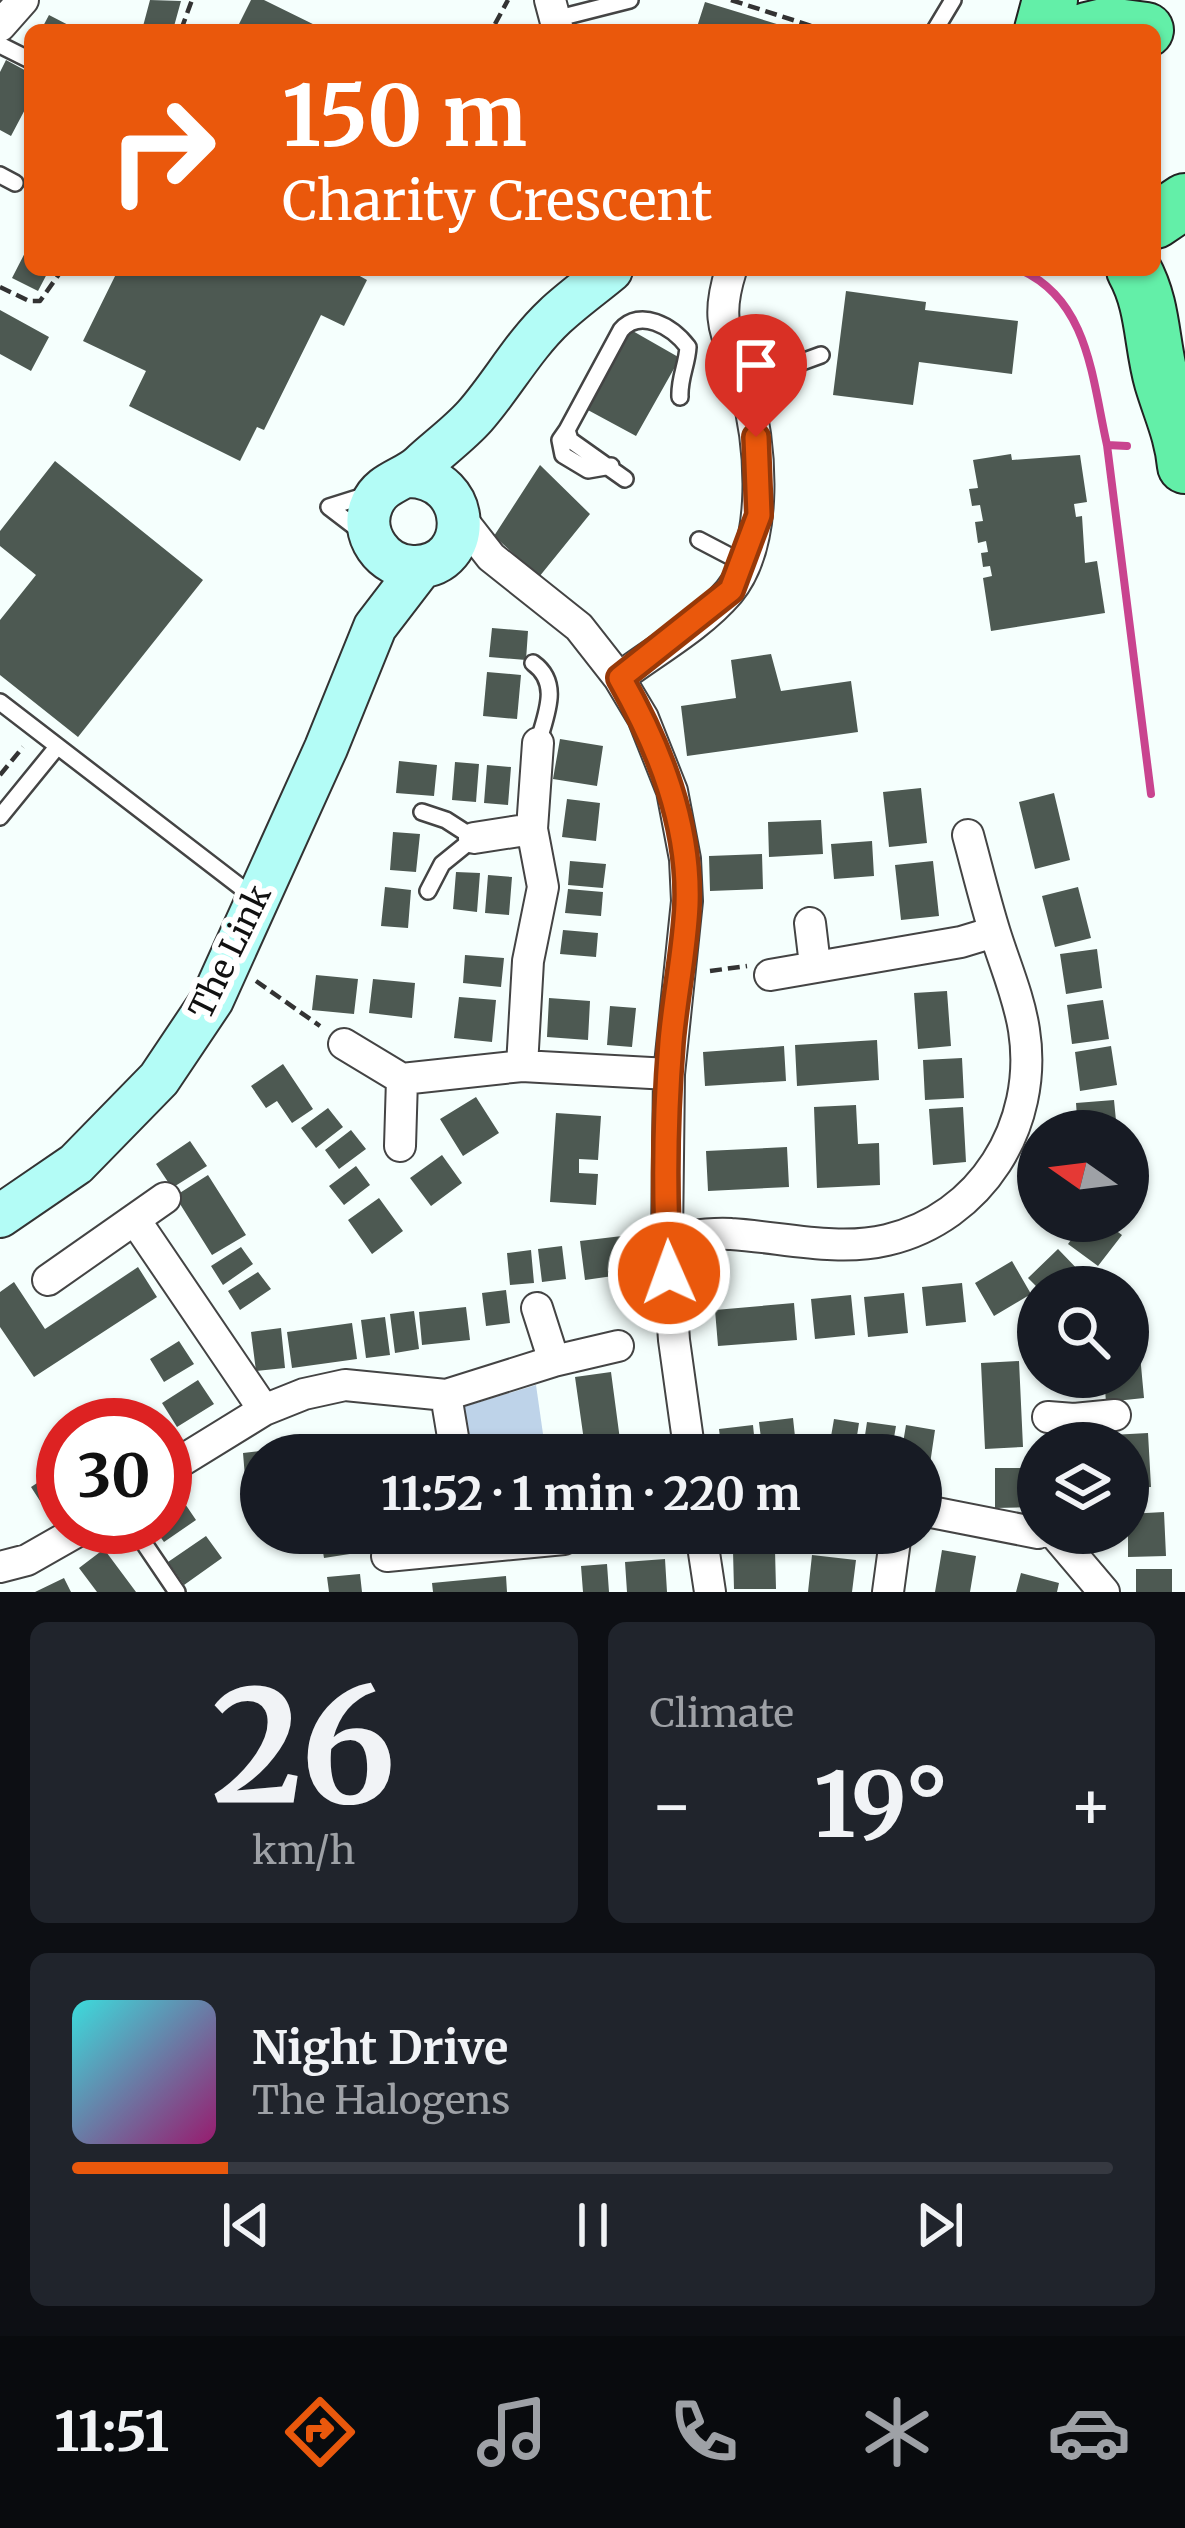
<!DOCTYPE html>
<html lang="en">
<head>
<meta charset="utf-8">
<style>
	:root { --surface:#171b24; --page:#20242c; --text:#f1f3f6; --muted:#9ea1a6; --line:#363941; --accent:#ea580c }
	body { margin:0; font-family:Merriweather,serif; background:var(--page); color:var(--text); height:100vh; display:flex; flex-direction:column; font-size:45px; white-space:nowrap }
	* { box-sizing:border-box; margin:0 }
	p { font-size:39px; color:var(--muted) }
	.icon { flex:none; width:66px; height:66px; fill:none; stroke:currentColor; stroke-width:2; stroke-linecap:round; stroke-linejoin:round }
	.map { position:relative; height:1592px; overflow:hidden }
	.panel { display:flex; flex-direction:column; gap:30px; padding:30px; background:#0d0f14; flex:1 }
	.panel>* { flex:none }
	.guide { position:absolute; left:24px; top:24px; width:1137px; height:252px; border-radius:18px; box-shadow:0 3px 9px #0004; background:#ea580c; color:#fff; overflow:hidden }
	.needle { width:78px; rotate:284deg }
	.buttons { position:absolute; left:1017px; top:1110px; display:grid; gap:24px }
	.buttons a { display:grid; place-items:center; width:132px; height:132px; border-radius:50%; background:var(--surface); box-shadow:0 3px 9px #0004; font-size:60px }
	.speed { position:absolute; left:36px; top:1398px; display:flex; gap:24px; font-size:60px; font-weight:700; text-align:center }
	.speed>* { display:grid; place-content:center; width:156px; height:156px; border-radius:50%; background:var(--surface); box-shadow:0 3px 9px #0004; line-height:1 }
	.speed .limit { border:18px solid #d22; background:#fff; color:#111 }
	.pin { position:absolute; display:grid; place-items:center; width:102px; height:102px; color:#fff; margin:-123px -51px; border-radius:50% 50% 50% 0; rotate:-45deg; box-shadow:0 0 12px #0007 }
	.pin .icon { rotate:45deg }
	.me { position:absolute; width:132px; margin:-66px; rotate:358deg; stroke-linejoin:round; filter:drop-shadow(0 0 9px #0008) }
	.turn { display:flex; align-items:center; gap:42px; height:252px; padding:0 60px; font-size:54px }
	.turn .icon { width:156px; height:156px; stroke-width:2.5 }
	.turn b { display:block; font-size:84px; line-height:102px }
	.big { font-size:90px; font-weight:700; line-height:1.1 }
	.panel .card { flex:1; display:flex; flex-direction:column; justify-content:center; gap:18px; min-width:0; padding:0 42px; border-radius:18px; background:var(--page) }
	.panel .dial { align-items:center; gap:0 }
	.dial b { font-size:156px; line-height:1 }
	.song { display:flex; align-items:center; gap:36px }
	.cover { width:144px; height:144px; border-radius:18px; background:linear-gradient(135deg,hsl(180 70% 55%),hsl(320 70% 35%)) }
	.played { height:12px; border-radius:6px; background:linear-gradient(90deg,var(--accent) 15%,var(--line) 15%) }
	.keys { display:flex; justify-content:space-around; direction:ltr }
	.heat { display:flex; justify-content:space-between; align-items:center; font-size:66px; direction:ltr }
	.panel .tiles { flex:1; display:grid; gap:30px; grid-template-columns:1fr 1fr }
	.card:last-child { grid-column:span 2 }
	.trip { position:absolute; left:240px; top:1434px; width:702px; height:120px; border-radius:60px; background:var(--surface); box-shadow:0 3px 9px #0004; font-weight:700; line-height:120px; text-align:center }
	.dock { display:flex; height:192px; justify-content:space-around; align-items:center; background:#090b0e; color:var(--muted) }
	.dock .icon { width:84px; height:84px }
	.dock .current { color:var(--accent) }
	.dock b { font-size:54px; color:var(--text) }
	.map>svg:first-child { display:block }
	.green { fill:#bed3e9 }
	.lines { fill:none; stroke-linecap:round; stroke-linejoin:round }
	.stream { stroke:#c9448f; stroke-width:8 }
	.building { fill:#4d5952 }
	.lane-casing { stroke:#444; stroke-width:20 }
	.street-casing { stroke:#444; stroke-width:34 }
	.secondary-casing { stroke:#333; stroke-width:46 }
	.highway-casing { stroke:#222; stroke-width:58 }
	.path { stroke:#333; stroke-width:4.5; stroke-dasharray:12 6; stroke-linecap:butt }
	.lane { stroke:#fff; stroke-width:15 }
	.street { stroke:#fff; stroke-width:30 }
	.secondary { stroke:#b3fcf6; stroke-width:42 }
	.highway { stroke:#63efa8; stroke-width:54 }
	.route-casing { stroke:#983908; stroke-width:30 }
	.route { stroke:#ea580c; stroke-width:21 }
	.labels { text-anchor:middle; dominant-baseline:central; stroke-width:12; stroke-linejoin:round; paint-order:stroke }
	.street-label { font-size:33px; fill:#111; stroke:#fff }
</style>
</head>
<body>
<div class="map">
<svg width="1185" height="1592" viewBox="0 0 1185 1592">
	<rect width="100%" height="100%" fill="#f5fffd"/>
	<path class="green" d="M536,1385L546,1455H470L463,1407Z"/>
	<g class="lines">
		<path class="stream" d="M1021,270C1089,301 1092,379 1107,445L1127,446
			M1107,445L1151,794"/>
	</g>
	<path class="building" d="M150,0L181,1L173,30H142Z
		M251,0H264L325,30H236Z
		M705,2L793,29V30H696Z
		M49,15L78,30H41Z
		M6,60L30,73V100L11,136L0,130V72Z
		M30,243V270H49L38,291L12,278Z
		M118,270H361L358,275L367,280L344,326L321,315L264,430L257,427L240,461L129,406L146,371L83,341Z
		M846,291L926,302L925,310L1018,321L1012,374L919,362L913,405L833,395Z
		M0,310L49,337L31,371L0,354Z
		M631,330L680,358L636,436L586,409Z
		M1011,454L1012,460L1080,455L1087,502L1074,504L1076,517L1082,516L1085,563L1097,561L1105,613L991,631L983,578L992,576L990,566L983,567L981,553L988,552L986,541L978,543L975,522L983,521L980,505L972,506L969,489L978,488L973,460Z
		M55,461L203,580L78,737L0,675V620L36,575L0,546V531Z
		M540,465L590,514L539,577L494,536Z
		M492,628L528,631L526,660L489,657Z
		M771,654L781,691L851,681L858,732L687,756L681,706L736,698L731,660Z
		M487,672L521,675L517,719L483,716Z
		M560,739L603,746L597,786L553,779Z
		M399,761L437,765L434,796L396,793Z
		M455,762L479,764L476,802L452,800Z
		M487,765L511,767L508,805L484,803Z
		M921,788L927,843L889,847L883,792Z
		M1054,793L1070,860L1035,869L1019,802Z
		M567,799L600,803L596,841L562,837Z
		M821,820L823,854L769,857L768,822Z
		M393,832L420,834L416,872L390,870Z
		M872,841L874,876L834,879L831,844Z
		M762,854L763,889L710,891L709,856Z
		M570,861L606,864L603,888L568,885Z
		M933,861L939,916L901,920L895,865Z
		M456,872L480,873L477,912L453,909Z
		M488,875L512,877L509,915L485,913Z
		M385,887L411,890L408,928L381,926Z
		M1078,887L1091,938L1055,947L1042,896Z
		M568,889L603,892L601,916L565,913Z
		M563,930L598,933L596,957L560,954Z
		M1097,949L1102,988L1066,994L1060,954Z
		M465,955L504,958L501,987L463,983Z
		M316,975L358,979L354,1014L312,1010Z
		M373,979L415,983L412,1018L369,1013Z
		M947,991L951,1046L918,1049L914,993Z
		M459,997L496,1000L492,1042L454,1038Z
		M549,998L590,1001L588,1040L547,1037Z
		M1103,1000L1109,1039L1072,1044L1067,1005Z
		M610,1006L636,1008L632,1047L607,1045Z
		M877,1040L879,1080L797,1086L795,1045Z
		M784,1046L786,1081L705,1086L703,1052Z
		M1111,1046L1117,1085L1080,1091L1075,1052Z
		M962,1058L964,1098L925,1100L923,1060Z
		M283,1064L313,1109L292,1123L277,1101L266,1108L251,1086Z
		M476,1097L499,1133L463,1156L440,1119Z
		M1114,1100L1117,1131H1078L1076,1103Z
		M856,1105L858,1144L879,1143L880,1185L817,1188L814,1107Z
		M963,1107L966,1162L933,1165L929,1109Z
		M328,1108L343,1127L316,1148L301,1128Z
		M556,1113L601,1116L598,1160L579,1159V1173L598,1174L596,1205L550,1202Z
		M351,1130L366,1149L339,1169L325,1150Z
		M190,1141L207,1166L172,1188L156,1164Z
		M787,1147L789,1187L708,1191L706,1151Z
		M442,1155L462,1183L431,1206L410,1178Z
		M356,1166L370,1185L344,1205L329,1186Z
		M208,1175L246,1235L212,1255L175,1196Z
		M379,1198L403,1231L372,1254L348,1220Z
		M1085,1221H1103L1122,1235L1098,1266L1068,1244Z
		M622,1236L627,1274L585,1280L580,1241Z
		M562,1246L566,1279L542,1282L538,1249Z
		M241,1247L253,1264L223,1285L211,1266Z
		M1058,1249L1084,1276L1073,1287H1037L1028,1278Z
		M531,1250L534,1283L510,1285L507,1253Z
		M1012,1261L1031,1294L994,1316L975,1283Z
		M138,1267L157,1297L34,1377L0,1327V1292L14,1282L45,1329Z
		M258,1272L271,1289L240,1310L228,1291Z
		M962,1283L966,1322L926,1326L922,1287Z
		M506,1290L510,1323L486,1326L482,1293Z
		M904,1293L908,1333L868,1337L864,1297Z
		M851,1295L855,1335L815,1339L811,1299Z
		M794,1303L797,1340L718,1346L715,1310Z
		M466,1307L470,1340L422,1345L419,1312Z
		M414,1311L419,1349L395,1353L390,1314Z
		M385,1317L390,1355L366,1358L361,1320Z
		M352,1323L357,1359L292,1368L287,1332Z
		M281,1328L285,1368L256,1371L251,1332Z
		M179,1341L194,1364L164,1382L150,1359Z
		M1139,1344L1144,1398L1106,1402L1104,1377H1128V1345Z
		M1019,1361L1023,1447L985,1449L981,1363Z
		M611,1372L622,1455H586L575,1377Z
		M198,1380L214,1404L177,1427L162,1403Z
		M793,1418L797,1455H763L759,1422Z
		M834,1419L859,1423L854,1455L828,1454Z
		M867,1422L896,1426L891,1455H862Z
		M753,1425L756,1455H722L719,1429Z
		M906,1425L935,1430L930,1464L921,1463V1455H901Z
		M1148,1433L1151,1487L1128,1488V1443H1112L1111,1435Z
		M429,1434L431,1455H396L394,1438Z
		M350,1442L351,1455H325L324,1444Z
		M268,1450L269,1455H261V1487L246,1489L243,1453Z
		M995,1468H1032L1033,1507L995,1508Z
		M54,1472L63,1486V1510L51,1518L31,1487Z
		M177,1492L196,1520L164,1542L153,1527H165V1501Z
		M1164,1512L1166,1556L1128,1557V1514Z
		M353,1533L356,1553L324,1558L320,1534Z
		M206,1536L222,1558L184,1585L168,1562Z
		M104,1549L136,1592H97L79,1568Z
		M775,1550L776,1589H734L733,1551Z
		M942,1550L976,1556L970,1592H935Z
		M812,1555L856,1560L852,1592H808Z
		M665,1559L667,1592H627L625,1562Z
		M607,1564L609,1592H583L581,1566Z
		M1136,1569H1172V1592H1136Z
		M1021,1573L1059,1583L1057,1592H1016Z
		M360,1574L362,1592H329L327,1577Z
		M506,1576L507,1592H433L432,1583Z
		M64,1578L71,1592H35Z"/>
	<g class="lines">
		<defs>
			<path id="lane" d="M555,19L630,0
				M935,30L953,0
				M0,45L30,60
				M0,175L15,183
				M744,383L821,355
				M567,430L560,440L563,455L588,470L611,466
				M625,479L570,440L567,430L621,330C640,308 672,326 688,347C687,365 679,378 680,397
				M363,533L329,507L367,495
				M699,540L743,563
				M533,663C561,683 546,714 538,743
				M0,702L255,898
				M422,812L446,820L474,838L442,864L428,891
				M0,817L57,747
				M133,1527L177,1592
				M564,1539L637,1533"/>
			<path id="street" d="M550,0L558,30
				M0,26L23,0
				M459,516L491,557L579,627L619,678L643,718L672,791L685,859L687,901L669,1074L667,1239L674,1340L690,1455
				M619,678C655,651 700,626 729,592C770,542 761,444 745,385C730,335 713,327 731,270
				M474,838L532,829
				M810,923L815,965
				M770,975L961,942L994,932
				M344,1044L402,1079L522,1066L669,1074
				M522,1066L528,961L543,887L532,829L538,743
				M400,1146L402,1079
				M135,1220L264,1410
				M667,1239C688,1237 710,1232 731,1234C781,1237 837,1252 887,1240C981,1218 1039,1125 1024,1030C1019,997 1005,965 995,933C985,901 977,868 968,835
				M48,1280L165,1198
				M537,1308L554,1361
				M446,1395L456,1455
				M1048,1417L1074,1419L1115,1415
				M165,1471L264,1410L304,1394L345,1385L446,1395L554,1361L618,1346
				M921,1510L1038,1533
				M701,1533L710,1592
				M1054,1533L1104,1592
				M387,1556L564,1539
				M0,1567L27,1560L85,1527
				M888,1592L896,1533"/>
			<path id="secondary" d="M409,476C473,477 475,565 416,567C383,569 359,533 372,504C381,482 405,480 421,465C438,449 459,434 475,416C503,384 523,346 555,316C572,300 593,285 611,270
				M0,1216L76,1164L159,1079L212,1000L326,748L375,627L421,567"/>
			<path id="highway" d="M1042,30L1050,0
				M1087,30L1108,25L1146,30
				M1155,221L1185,201
				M1134,270C1154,306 1151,344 1162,382C1171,412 1182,434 1185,466"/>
		</defs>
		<use href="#lane" class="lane-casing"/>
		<use href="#street" class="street-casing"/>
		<use href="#secondary" class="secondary-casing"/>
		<use href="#highway" class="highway-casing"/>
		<path class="path" d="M731,0L824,30
			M495,24L508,0
			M181,30L192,0
			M0,287L29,301H40L62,270
			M0,775L23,747
			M710,971L747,966
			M256,981L320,1026"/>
		<use href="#lane" class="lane"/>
		<use href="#street" class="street"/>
		<use href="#secondary" class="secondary"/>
		<use href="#highway" class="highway"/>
	</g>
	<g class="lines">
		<defs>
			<path id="route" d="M669,1273C664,1197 665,1118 671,1042C675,996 685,951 687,905C690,824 659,747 620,678L731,590L759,515L756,437"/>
		</defs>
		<use href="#route" class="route-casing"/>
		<use href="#route" class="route"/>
	</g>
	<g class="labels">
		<g class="street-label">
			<text transform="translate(230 952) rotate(-64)">The Link</text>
		</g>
	</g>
</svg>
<div class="buttons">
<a><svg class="needle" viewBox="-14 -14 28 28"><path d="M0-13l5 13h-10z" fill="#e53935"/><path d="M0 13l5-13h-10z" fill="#9ea1a6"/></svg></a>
<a><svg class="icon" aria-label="search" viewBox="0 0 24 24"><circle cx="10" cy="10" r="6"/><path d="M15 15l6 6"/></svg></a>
<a><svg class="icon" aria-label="layers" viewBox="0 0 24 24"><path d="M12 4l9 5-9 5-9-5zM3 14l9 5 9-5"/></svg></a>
</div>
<div class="speed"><div class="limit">30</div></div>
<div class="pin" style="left:756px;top:437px;background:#d93025"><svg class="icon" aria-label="arrive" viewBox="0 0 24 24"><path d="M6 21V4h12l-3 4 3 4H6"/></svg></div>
<svg class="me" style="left:669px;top:1273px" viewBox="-20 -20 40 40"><circle r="17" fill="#ea580c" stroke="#fff" stroke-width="3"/><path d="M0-11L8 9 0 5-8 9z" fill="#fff"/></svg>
<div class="trip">11:52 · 1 min · 220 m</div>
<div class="guide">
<div class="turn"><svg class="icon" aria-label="right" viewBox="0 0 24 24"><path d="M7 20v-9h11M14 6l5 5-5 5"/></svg><div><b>150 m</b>Charity Crescent</div></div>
</div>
</div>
<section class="panel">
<div class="tiles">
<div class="card dial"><b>26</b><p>km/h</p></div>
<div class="card"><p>Climate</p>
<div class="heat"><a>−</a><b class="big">19°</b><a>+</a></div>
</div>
<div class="card">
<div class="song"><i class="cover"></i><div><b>Night Drive</b><p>The Halogens</p></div></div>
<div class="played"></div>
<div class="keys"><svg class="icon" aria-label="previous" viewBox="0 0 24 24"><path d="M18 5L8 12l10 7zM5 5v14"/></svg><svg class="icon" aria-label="pause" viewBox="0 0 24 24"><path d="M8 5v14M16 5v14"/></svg><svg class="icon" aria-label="next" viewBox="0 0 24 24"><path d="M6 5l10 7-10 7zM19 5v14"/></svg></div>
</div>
</div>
</section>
<nav class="dock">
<b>11:51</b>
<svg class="icon current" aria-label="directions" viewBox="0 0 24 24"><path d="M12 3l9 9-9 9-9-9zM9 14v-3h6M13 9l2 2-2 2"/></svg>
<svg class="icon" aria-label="music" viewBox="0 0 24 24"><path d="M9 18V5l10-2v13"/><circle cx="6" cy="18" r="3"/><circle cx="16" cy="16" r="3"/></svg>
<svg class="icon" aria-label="phone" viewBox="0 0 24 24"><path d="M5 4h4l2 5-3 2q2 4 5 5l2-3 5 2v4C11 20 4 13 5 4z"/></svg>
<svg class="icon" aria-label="climate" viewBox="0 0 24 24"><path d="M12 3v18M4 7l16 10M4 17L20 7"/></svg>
<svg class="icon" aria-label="car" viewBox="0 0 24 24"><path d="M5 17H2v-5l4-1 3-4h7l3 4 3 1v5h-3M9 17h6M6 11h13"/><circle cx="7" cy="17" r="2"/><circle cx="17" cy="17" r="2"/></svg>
</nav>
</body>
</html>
